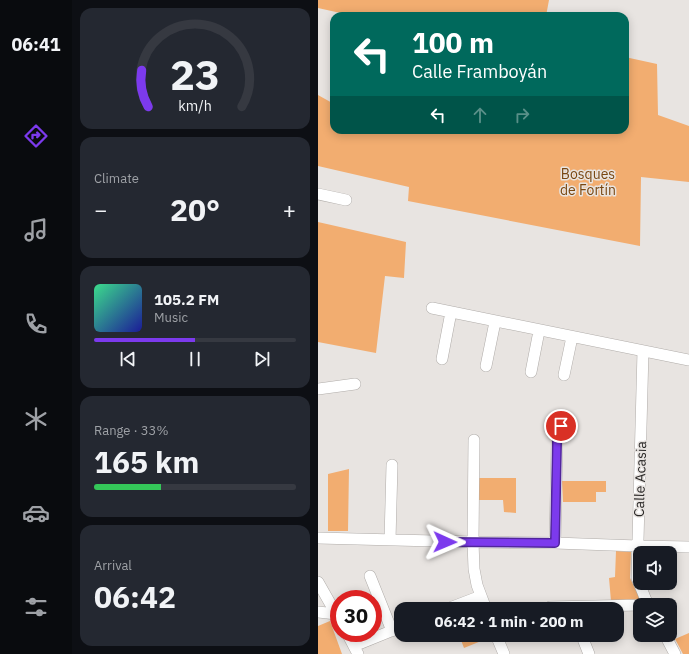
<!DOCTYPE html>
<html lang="en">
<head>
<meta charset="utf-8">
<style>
	:root { --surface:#171b24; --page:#242831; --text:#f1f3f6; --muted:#9ea1a6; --line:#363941; --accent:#7c3aed }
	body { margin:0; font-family:"IBM Plex Sans",sans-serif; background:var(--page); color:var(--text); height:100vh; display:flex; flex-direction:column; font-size:15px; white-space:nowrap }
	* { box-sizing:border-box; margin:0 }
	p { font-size:13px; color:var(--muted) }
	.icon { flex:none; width:22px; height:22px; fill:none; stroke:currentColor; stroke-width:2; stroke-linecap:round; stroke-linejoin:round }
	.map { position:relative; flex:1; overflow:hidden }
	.side { display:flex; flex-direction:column; gap:8px; padding:8px; background:#0d0f14; width:246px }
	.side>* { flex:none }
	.top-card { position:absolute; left:12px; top:12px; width:299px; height:122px; border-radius:12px; box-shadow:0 2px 10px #0003; background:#00695c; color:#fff; overflow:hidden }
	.controls { position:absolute; left:315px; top:546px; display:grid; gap:8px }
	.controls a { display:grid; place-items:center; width:44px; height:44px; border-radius:8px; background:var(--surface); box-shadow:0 2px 10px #0003; font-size:20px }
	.speed { position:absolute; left:12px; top:590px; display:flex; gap:8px; font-size:20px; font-weight:700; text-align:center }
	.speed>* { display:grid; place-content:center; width:52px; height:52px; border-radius:50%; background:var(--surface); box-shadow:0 2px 10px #0003; line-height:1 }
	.speed .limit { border:6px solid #d22; background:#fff; color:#111 }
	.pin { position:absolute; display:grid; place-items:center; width:34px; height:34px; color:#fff; margin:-17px; border:2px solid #fff; border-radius:50%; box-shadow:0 1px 4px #0007 }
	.me { position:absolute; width:44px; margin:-22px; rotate:91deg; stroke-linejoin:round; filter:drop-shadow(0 0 3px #0008) }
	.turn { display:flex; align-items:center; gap:14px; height:84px; padding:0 16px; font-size:18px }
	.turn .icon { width:52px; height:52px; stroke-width:2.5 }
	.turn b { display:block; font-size:28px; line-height:34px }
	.lanes { display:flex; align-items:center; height:38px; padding:0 16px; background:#0003; justify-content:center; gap:20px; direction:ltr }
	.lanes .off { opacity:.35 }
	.big { font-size:30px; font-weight:700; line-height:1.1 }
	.side .widget { flex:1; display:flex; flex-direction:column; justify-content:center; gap:6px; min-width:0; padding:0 14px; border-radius:12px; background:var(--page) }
	.side .dial { align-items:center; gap:0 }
	.dial svg { height:104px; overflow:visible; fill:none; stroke:var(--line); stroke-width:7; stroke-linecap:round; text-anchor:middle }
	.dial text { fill:var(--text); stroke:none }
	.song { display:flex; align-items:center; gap:12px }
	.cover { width:48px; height:48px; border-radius:6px; background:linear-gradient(135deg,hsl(150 70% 55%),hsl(240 70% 35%)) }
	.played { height:4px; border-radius:2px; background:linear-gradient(90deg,var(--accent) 50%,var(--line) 50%) }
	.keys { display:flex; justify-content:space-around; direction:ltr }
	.heat { display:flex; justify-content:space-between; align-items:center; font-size:22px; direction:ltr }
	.charge { height:6px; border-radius:3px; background:linear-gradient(90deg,#34c759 33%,var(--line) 0) }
	.trip { position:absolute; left:76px; top:602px; width:230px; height:40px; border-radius:12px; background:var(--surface); box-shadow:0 2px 10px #0003; font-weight:700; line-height:40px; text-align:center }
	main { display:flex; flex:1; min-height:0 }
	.dock { display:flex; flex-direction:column; width:72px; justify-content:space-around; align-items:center; background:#090b0e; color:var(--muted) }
	.dock .icon { width:28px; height:28px }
	.dock .on { color:var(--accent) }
	.dock b { font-size:18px; color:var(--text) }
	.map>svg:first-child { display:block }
	.green { fill:#f2ad70 }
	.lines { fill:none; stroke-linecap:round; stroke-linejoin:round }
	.minor-casing { stroke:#b0aca9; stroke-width:12 }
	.minor { stroke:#fff; stroke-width:11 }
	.route-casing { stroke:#51269a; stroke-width:10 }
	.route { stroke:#7c3aed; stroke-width:7 }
	.labels { text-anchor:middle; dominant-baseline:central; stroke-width:3; stroke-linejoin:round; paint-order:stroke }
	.park-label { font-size:14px; fill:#794711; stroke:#e8e4e1 }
	.street-label { font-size:14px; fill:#2b2928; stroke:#e8e4e1 }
</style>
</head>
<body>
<main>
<nav class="dock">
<b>06:41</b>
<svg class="icon on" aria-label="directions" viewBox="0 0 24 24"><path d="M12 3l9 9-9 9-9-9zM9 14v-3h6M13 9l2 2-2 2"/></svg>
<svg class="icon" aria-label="music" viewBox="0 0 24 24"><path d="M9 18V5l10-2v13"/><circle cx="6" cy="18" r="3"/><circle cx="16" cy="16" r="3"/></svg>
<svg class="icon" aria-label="phone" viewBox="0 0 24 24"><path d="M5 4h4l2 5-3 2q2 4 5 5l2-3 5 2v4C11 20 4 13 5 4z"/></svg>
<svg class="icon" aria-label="climate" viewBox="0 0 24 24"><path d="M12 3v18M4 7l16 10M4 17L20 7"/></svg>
<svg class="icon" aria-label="car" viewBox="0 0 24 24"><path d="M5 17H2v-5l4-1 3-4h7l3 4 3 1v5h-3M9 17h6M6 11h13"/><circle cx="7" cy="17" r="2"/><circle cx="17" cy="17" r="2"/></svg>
<svg class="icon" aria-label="filters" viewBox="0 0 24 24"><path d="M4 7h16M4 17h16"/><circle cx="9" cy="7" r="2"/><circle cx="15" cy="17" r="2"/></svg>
</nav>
<section class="side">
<div class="widget dial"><svg viewBox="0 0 100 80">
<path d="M14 69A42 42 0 1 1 86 69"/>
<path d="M14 69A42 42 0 0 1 9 41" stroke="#7c3aed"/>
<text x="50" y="56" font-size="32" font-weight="700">23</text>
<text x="50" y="72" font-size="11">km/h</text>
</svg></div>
<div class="widget"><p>Climate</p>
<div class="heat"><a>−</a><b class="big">20°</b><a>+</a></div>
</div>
<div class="widget">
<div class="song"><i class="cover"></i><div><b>105.2 FM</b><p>Music</p></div></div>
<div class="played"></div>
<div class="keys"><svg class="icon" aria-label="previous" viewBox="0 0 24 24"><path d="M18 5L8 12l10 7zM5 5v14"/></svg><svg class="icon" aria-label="pause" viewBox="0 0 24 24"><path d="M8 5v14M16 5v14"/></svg><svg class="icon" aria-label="next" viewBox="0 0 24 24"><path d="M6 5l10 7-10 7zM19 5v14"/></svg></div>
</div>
<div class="widget"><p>Range · 33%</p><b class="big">165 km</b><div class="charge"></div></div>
<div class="widget"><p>Arrival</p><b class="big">06:42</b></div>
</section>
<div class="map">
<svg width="371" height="654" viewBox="0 0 371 654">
	<rect width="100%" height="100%" fill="#e8e4e1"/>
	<path class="green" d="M0,0H231L228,16H36L0,8Z
		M307,57L339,64L340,115L371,126V182L323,177L322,246L90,201L91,187L0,166V95L16,104V130H307Z
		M0,222L88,242L86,278L67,276L58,353L0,342Z
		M31,469L30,531H10V474Z
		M161,478H198V513L186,512L185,500H161Z
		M244,481H288V492H278V502H245Z
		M298,551L313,552L312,578L323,601H293L291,578L297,577Z
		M12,621L24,654H0V626Z
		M371,633V654H365L357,639Z
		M141,635H172L173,637L146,648Z"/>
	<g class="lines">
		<defs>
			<path id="minor" d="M0,194L28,200
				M114,308L371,360
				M325,351L319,578L330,605
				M124,359L133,312
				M168,366L177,322
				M213,372L221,331
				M246,375L254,337
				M0,389L37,384
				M156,440L155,542L156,569L159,585L168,609
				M0,538L155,542L237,543L320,546L371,547
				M72,540L74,465
				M237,543L239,442L243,426
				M52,576L74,631
				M0,582L21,619
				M232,607L322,605
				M129,609L163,596
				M0,612L18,614
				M29,633L40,654
				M178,635L186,654
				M347,635L357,654
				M265,639L271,654
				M36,646L83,627"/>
		</defs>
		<use href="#minor" class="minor-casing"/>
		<use href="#minor" class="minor"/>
	</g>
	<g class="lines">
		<defs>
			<path id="route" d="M127,542L237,543L239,442L243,426"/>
		</defs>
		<use href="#route" class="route-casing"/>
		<use href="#route" class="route"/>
	</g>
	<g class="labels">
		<g class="park-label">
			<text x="270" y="174">Bosques<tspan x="270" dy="16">de Fortín</tspan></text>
		</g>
		<g class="street-label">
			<text transform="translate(322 479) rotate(-88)">Calle Acasia</text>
		</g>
	</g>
</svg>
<div class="controls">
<a><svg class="icon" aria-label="sound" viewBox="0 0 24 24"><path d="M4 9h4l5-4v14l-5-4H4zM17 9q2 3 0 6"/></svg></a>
<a><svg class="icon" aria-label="layers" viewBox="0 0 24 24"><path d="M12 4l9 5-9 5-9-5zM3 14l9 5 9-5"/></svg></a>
</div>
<div class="speed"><div class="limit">30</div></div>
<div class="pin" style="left:243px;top:426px;background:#d93025"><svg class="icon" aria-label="arrive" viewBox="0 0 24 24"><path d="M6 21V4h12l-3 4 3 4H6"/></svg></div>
<svg class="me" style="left:127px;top:542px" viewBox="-20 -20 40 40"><path d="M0-17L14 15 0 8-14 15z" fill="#7c3aed" stroke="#fff" stroke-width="4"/></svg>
<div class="trip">06:42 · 1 min · 200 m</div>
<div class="top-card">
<div class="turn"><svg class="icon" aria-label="left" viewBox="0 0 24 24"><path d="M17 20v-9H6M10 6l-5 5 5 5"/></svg><div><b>100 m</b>Calle Framboyán</div></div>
<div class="lanes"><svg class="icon" aria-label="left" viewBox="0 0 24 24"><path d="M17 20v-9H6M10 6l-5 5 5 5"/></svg><svg class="icon off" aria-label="ahead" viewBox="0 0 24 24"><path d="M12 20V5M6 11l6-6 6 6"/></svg><svg class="icon off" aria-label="right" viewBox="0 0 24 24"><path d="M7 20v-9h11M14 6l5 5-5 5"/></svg></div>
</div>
</div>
</main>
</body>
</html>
